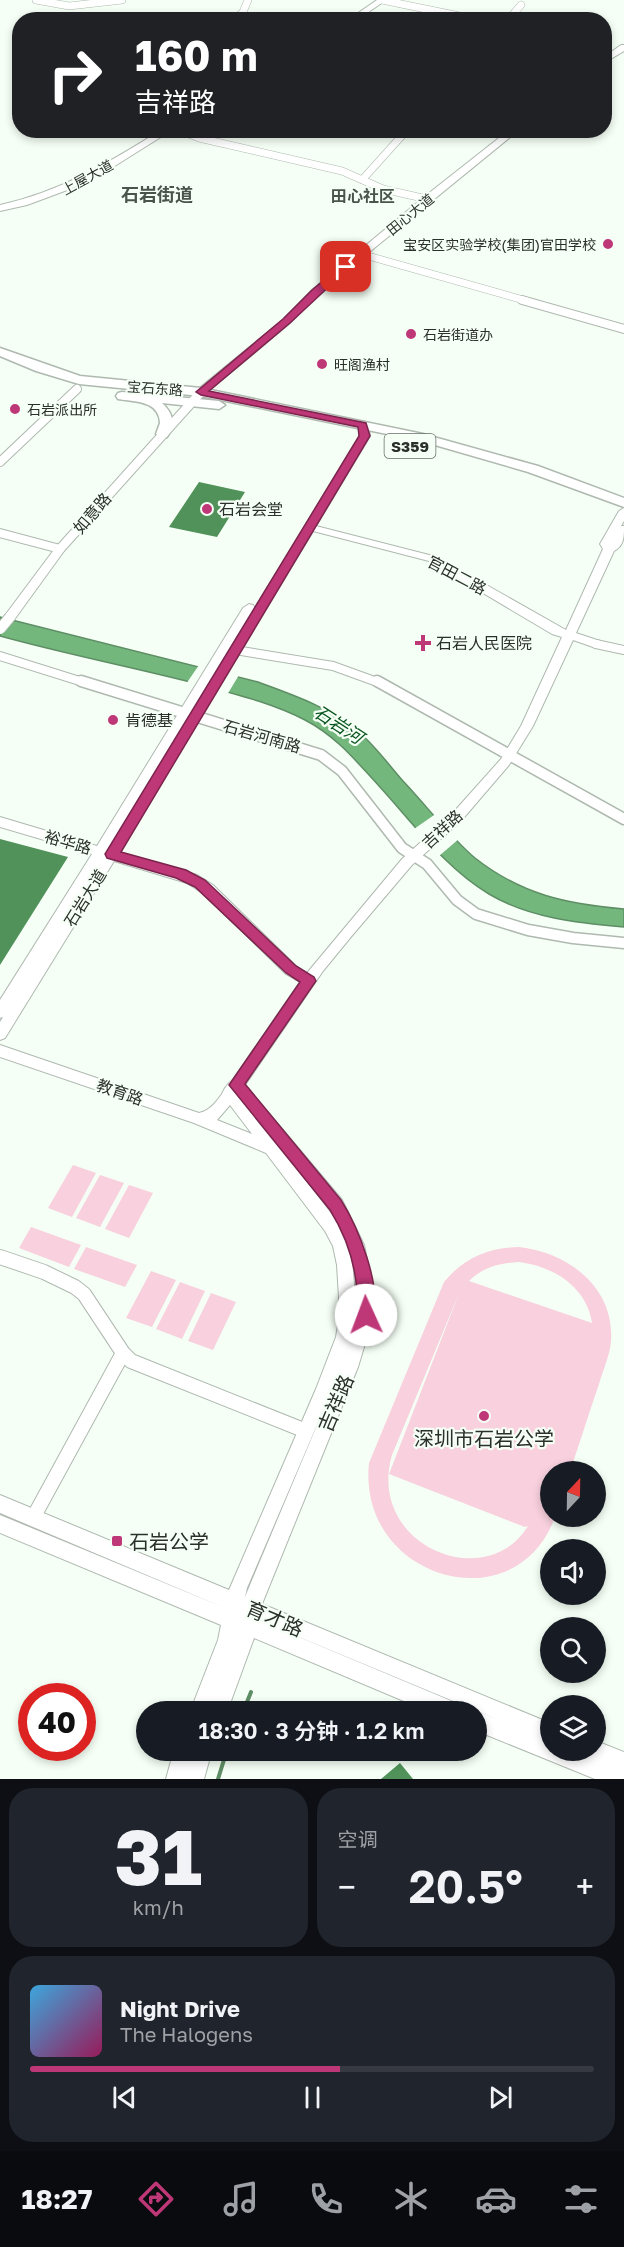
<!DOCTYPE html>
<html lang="zh">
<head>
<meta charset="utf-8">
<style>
	:root { --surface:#171b24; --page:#20242c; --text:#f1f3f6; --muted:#9ea1a6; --line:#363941; --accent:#be3777 }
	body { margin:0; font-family:"Golos Text","Noto Sans SC",sans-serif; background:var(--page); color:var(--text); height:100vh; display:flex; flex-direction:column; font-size:22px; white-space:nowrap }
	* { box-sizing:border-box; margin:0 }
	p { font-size:20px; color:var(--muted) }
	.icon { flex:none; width:33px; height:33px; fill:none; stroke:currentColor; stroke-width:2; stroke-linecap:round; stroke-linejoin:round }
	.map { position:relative; height:1779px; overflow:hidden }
	.sheet { display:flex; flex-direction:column; gap:9px; padding:9px; background:#0d0f14; flex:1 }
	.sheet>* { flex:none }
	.hud { position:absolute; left:12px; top:12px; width:600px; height:126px; border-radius:24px; box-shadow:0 3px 9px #0003; background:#202124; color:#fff; overflow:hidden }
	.needle { width:39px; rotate:22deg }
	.tools { position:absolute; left:540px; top:1461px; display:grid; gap:12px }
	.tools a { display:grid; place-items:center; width:66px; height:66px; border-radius:50%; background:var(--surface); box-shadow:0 3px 9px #0003; font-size:30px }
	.speed { position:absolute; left:18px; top:1683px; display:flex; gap:12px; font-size:30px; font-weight:700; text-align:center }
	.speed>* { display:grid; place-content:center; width:78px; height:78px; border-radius:50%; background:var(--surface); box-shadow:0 3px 9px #0003; line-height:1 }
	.speed .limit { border:9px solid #d22; background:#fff; color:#111 }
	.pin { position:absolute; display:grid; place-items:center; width:51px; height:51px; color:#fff; margin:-26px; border-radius:12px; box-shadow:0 3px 9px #0006 }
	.me { position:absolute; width:66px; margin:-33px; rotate:358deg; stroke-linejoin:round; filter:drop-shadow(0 0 4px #0008) }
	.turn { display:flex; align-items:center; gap:21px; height:126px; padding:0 24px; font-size:27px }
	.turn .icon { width:78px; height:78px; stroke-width:2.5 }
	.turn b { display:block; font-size:42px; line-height:51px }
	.big { font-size:45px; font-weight:600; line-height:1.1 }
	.sheet .tile { flex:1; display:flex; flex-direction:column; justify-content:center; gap:9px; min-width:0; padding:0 21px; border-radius:24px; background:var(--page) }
	.sheet .dial { align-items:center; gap:0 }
	.dial b { font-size:78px; line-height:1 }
	.song { display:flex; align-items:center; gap:18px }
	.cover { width:72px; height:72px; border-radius:9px; background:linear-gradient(135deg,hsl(200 70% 55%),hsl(330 70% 35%)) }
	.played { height:6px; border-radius:3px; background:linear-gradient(90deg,var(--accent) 55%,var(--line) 55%) }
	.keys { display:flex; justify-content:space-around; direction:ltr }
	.heat { display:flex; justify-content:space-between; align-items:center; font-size:33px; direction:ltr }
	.sheet .tiles { flex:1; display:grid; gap:9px; grid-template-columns:1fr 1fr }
	.tile:last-child { grid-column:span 2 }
	.trip { position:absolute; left:136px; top:1701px; width:351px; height:60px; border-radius:30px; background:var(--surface); box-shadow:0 3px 9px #0003; font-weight:600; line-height:60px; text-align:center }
	.menu { display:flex; height:96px; justify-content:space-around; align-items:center; background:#090b0e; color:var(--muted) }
	.menu .icon { width:42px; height:42px }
	.menu .active { color:var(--accent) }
	.menu b { font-size:27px; color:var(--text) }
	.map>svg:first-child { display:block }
	.green { fill:#f8d0de; fill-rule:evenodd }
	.water { fill:#74b77d; stroke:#5e8e65; stroke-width:1.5 }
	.pier { fill:#f5fff5 }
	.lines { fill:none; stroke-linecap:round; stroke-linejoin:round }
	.stream { stroke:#5e8e65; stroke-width:4 }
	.building { fill:#50925a }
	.minor-far3-casing { stroke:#afb9b0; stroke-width:8 }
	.minor-far2-casing { stroke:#afb9b0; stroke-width:10 }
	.minor-far1-casing { stroke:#afb9b0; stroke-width:13 }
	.minor-casing { stroke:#afb9b0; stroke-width:16 }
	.tertiary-casing { stroke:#afb9b0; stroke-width:2 }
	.secondary-casing { stroke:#afb9b0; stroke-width:2 }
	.primary-casing { stroke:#afb9b0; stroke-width:3 }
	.minor-far3 { stroke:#fff; stroke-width:7 }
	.minor-far2 { stroke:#fff; stroke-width:8 }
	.minor-far1 { stroke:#fff; stroke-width:10 }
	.minor { stroke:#fff; stroke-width:14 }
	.tertiary { fill:#fff; fill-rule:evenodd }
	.secondary { fill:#fff; fill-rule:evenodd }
	.primary { fill:#fff; fill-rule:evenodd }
	.tertiary-bridge-casing { stroke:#afb9b0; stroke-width:12; stroke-linecap:butt }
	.tertiary-bridge { stroke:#fff; stroke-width:10 }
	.route { fill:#be3777; stroke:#7c244d; stroke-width:1.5 }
	.poi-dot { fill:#be3777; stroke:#f5fff5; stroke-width:2 }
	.labels { text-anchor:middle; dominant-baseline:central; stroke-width:4.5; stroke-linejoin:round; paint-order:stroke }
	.far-street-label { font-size:14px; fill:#2c302c; stroke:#f5fff5 }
	.far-poi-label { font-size:14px; fill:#2c302c; stroke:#f5fff5; text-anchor:start }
	.shield { fill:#f5fff5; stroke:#686e68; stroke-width:1.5 }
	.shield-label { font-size:15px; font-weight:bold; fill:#2c302c }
	.far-quarter-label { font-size:16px; font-weight:bold; fill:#4b544c; stroke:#f5fff5 }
	.poi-label { font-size:16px; fill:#2c302c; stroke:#f5fff5; text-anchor:start }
	.street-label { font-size:16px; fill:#2c302c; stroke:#f5fff5 }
	.far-district-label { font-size:18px; font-weight:bold; fill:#4b544c; stroke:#f5fff5 }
	.water-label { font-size:18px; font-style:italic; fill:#0a5620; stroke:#f5fff5 }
	.near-street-label { font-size:20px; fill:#2c302c; stroke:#f5fff5 }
	.near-poi-label { font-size:20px; fill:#2c302c; stroke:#f5fff5 }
</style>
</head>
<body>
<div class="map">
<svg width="624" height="1779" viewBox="0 0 624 1779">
	<rect width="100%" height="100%" fill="#f5fff5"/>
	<path class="green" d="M73,1165L96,1173L72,1217L48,1208Z
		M100,1175L124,1183L100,1227L76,1218Z
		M129,1185L153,1193L129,1238L105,1229Z
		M31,1227L81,1245L69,1267L19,1248Z
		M86,1247L137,1265L125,1287L74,1269Z
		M519,1247C567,1252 615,1287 611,1341C610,1355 603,1370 599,1384C589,1413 580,1442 570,1471L550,1472V1516L555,1517C516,1625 357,1579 369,1463L444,1282C464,1258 487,1248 519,1247ZM519,1262C553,1266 587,1287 592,1323L469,1281C483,1267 500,1263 519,1262ZM460,1291L389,1474L525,1527L528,1526C486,1595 366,1545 392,1455Z
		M151,1271L176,1280L152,1327L126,1318Z
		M180,1282L205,1291L182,1339L156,1329Z
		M211,1293L236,1302L213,1350L188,1341Z"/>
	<path class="water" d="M0,617L258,682C294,695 331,708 360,733C376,747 389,765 403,781C424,803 452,839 475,858C522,895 567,904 624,909V927C578,923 529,918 489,894C445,868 413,823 379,786C356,761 336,736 305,720C272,703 235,694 198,684C132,667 65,654 0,636Z"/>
	<path class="pier" d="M199,665L239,675L227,695L186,684Z
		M437,813L460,838L439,856L414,829Z"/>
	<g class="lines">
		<path class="stream" d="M243,1712L251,1692
			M218,1779L227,1750"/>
	</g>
	<path class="building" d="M199,482L245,492L217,537L169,527Z
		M0,839L68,857L0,965Z
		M400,1763L413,1779H381Z"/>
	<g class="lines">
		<defs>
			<path id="minor-far3" d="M36,0L69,6L122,0
				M382,0L479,20
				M234,20L243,12L248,0
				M508,20L521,5
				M179,130L199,138L342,171L383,189L427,199
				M362,180L407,130
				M361,254L527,301"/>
			<path id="minor-far2" d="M522,300L624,329
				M0,462L77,389
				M0,533L60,549
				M596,644L624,650
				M229,649L333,666L380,683
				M0,656L86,683"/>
			<path id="minor-far1" d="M81,681L321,755L342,771L402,848L427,864L457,900L476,914L528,930L573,938L624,943
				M377,681L624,819"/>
			<path id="minor" d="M0,1257L44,1272L75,1287L84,1294L123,1353L131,1361L306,1431
				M33,1518L123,1353"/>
			<path id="tertiary" d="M377,0H386L357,20H348Z
				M621,45H624V51L604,63V57Z
				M161,130H172L110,169L70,189L27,205L0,211V205C60,192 110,162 161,130Z
				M509,130H519L318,294L290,323L205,394L64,551L14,620H6L4,617L6,614L56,547L197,390L284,319L312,290L424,197Z
				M363,422L368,425L370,436L316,526L437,557L566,630L603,549L600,544L619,511L624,508V521L621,526H624C624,537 624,546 614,551L576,633L600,641L602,644L600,647L596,648L573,640L533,726L509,765L461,821L412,865L350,938L323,971L245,1085L342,1200L364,1245L372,1284L371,1324L358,1367L262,1604L550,1723V1750H573L588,1757L586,1750H596V1741L624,1752V1779H595L477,1731V1711L504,1722L258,1620L461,1705L463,1712H430L254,1638L227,1712H190L218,1640L221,1625L0,1533V1515L225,1608L0,1513V1495L229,1590L316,1389L336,1337L340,1314L337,1265L333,1246L325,1231L266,1153L194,1123L0,1057V1045L199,1113C211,1111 218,1099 225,1090L231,1088L230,1085L232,1081L300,982L286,974L203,893L187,883L114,861L5,1038L0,1040V1022L3,1017L0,1018V1000L92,854L0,827V817L97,846L243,608L249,604L253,605L255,608L235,641L360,436L358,425ZM313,531L429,561L552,634L562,637L521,726L501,759L451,815L402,859L307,973L296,966L213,885L197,875L119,853ZM230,1105L252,1134L217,1120ZM285,1154C305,1179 329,1202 342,1232L337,1221ZM352,1259C356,1275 358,1293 356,1309ZM331,1392L245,1597L247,1588Z
				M174,1750H212L204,1779H166Z"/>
			<path id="secondary" d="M237,1078L243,1080L245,1085C240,1094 235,1103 224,1099L222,1094C225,1087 229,1081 237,1078Z"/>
			<path id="primary" d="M0,348L80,376L201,388L423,434L538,466L624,498V507L528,472L421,441L201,396L79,384L36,371L0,356Z
				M122,392L219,401L225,405L219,409L162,403C174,414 175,424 167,437L162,438L156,434L160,423C159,400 134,402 118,399L116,396L118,393Z"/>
		</defs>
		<use href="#minor-far3" class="minor-far3-casing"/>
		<use href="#minor-far2" class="minor-far2-casing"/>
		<use href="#minor-far1" class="minor-far1-casing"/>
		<use href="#minor" class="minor-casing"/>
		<use href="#tertiary" class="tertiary-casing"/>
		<use href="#secondary" class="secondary-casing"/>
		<use href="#primary" class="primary-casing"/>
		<use href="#minor-far3" class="minor-far3"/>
		<use href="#minor-far2" class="minor-far2"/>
		<use href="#minor-far1" class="minor-far1"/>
		<use href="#minor" class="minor"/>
		<use href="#tertiary" class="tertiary"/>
		<use href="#secondary" class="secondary"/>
		<use href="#primary" class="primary"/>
		<defs>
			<path id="tertiary-bridge" d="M0,629L10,617"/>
		</defs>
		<use href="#tertiary-bridge" class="tertiary-bridge-casing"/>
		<use href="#tertiary-bridge" class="tertiary-bridge"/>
	</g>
	<path class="route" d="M342,265L350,267L290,323L209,391L366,423L370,436L121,852L186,870L205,880L296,966L314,977L316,981L245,1084L341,1200C357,1225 385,1291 371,1320L366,1322L360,1320C356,1311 358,1301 357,1291C355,1263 345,1234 330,1210L229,1085L300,982L286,973L195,887L176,878L107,858L105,854L359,436L358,427L201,395L196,392L283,319L312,290Z"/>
	<g class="poi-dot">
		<circle cx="608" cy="244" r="6"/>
		<circle cx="411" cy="334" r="6"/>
		<circle cx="322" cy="364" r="6"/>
		<circle cx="15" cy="409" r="6"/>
		<circle cx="207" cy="509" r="6"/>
		<path d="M420 634h6v6h6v6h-6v6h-6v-6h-6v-6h6z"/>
		<circle cx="113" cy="720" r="6"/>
		<circle cx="484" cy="1416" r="6"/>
		<rect x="111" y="1535" width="12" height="12" rx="3"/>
	</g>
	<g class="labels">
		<g class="far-street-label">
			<text transform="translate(87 177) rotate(-29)">上屋大道</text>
			<text transform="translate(410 214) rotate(-39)">田心大道</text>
			<text transform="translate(155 388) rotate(4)">宝石东路</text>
		</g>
		<g class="far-poi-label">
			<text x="596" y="244" text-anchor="end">宝安区实验学校(集团)官田学校</text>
			<text x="423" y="334">石岩街道办</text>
			<text x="334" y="364">旺阁渔村</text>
			<text x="27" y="409">石岩派出所</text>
		</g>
		<rect class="shield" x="384.5" y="434" width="51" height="24" rx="4.5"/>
		<g class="shield-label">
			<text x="410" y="446">S359</text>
		</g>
		<g class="far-quarter-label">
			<text x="363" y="196">田心社区</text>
		</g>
		<g class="poi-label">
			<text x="219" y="509">石岩会堂</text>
			<text x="436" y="643">石岩人民医院</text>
			<text x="125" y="720">肯德基</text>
		</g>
		<g class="street-label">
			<text transform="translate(92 513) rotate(-49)">如意路</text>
			<text transform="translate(457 575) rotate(28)">官田二路</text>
			<text transform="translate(262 736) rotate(16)">石岩河南路</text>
			<text transform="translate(442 829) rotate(-43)">吉祥路</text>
			<text transform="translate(68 842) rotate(16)">裕华路</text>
			<text transform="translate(85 898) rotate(-58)">石岩大道</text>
			<text transform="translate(120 1092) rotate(19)">教育路</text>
		</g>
		<g class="far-district-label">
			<text x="157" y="194">石岩街道</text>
		</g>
		<g class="water-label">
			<text transform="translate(339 724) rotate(33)">石岩河</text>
		</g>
		<g class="near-street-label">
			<text transform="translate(335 1403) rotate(-67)">吉祥路</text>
			<text transform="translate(275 1618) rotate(23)">育才路</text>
		</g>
		<g class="near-poi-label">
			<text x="484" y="1438">深圳市石岩公学</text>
			<text x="129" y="1541" text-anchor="start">石岩公学</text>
		</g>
	</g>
</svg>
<div class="tools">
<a><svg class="needle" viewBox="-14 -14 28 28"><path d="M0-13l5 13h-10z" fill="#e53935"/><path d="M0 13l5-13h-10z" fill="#9ea1a6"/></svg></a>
<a><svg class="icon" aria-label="sound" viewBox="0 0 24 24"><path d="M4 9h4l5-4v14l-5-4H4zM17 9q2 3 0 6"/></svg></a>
<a><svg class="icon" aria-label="search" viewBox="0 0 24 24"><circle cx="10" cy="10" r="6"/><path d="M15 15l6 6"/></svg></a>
<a><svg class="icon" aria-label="layers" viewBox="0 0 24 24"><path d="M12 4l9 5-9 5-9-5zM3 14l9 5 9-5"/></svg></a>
</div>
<div class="speed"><div class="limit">40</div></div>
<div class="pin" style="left:346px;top:267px;background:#d93025"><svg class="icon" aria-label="arrive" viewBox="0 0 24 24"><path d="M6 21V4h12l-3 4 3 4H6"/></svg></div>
<svg class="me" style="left:366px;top:1315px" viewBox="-20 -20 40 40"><circle r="19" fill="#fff"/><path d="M0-13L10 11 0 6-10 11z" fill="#be3777"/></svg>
<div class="trip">18:30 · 3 分钟 · 1.2 km</div>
<div class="hud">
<div class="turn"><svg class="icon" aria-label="right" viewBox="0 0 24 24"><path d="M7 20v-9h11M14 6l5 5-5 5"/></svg><div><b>160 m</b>吉祥路</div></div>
</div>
</div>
<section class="sheet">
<div class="tiles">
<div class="tile dial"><b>31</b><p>km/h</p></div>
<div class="tile"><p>空调</p>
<div class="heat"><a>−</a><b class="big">20.5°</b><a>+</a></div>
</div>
<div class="tile">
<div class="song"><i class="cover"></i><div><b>Night Drive</b><p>The Halogens</p></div></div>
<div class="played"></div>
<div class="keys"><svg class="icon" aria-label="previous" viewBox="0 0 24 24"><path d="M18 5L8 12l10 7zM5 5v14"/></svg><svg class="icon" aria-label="pause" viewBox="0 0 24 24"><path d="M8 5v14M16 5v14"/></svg><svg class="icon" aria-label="next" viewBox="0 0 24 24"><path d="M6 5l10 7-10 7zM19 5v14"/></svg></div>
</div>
</div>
</section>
<nav class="menu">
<b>18:27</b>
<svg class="icon active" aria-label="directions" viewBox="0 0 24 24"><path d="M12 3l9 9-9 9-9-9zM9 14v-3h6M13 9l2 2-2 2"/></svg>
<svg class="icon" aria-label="music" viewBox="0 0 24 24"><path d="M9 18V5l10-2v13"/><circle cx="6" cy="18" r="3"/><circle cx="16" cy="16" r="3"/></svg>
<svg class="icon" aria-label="phone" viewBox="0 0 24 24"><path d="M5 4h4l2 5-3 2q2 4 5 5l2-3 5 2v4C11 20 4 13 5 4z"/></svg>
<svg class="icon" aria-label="climate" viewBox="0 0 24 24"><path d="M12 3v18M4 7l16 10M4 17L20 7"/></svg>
<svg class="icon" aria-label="car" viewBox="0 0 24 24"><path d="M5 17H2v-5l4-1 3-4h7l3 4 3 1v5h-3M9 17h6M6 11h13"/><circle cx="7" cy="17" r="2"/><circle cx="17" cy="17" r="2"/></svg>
<svg class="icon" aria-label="filters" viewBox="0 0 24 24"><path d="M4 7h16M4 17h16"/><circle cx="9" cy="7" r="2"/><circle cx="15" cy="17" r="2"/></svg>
</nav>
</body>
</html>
